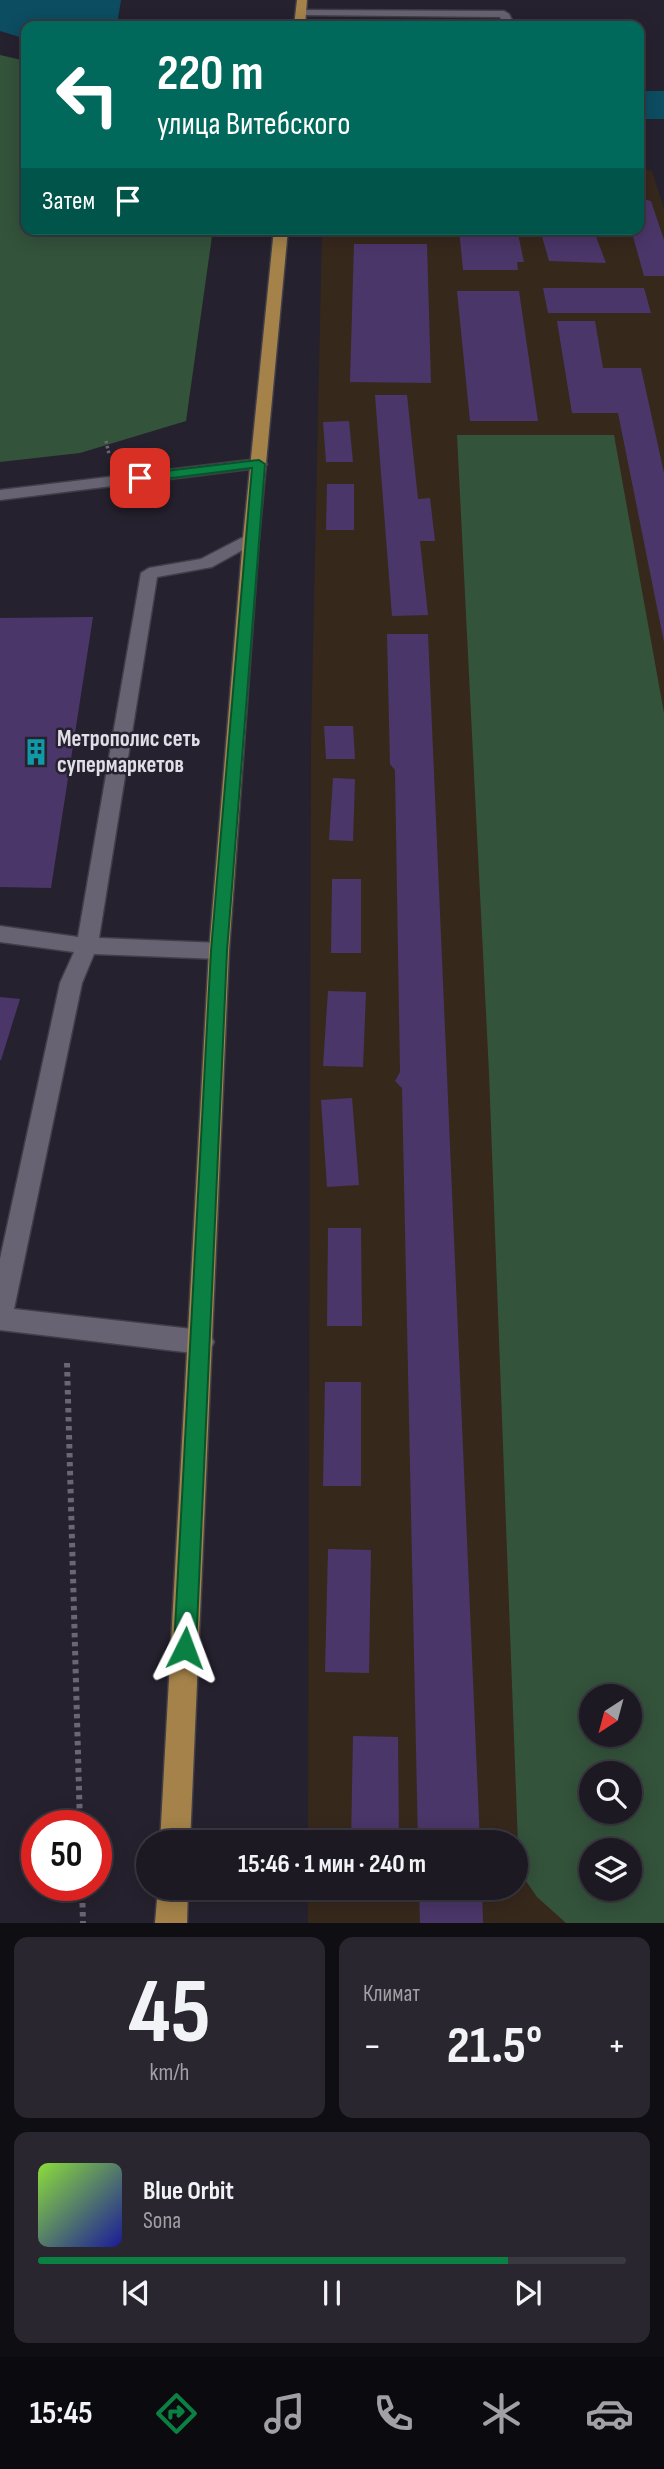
<!DOCTYPE html>
<html lang="ru">
<head>
<meta charset="utf-8">
<style>
	:root { --surface:#1c1922; --page:#29262f; --text:#f1f3f6; --muted:#a0a0a5; --line:#3a3840; --accent:#0b8043 }
	body { margin:0; font-family:"Sofia Sans Condensed",sans-serif; background:var(--page); color:var(--text); height:100vh; display:flex; flex-direction:column; font-size:26px; white-space:nowrap }
	* { box-sizing:border-box; margin:0 }
	p { font-size:23px; color:var(--muted) }
	.icon { flex:none; width:38px; height:38px; fill:none; stroke:currentColor; stroke-width:2; stroke-linecap:round; stroke-linejoin:round }
	.map { position:relative; height:1923px; overflow:hidden }
	.details { display:flex; flex-direction:column; gap:14px; padding:14px; background:#0f0e13; flex:1 }
	.details>* { flex:none }
	.guide { position:absolute; left:21px; top:21px; width:623px; height:214px; border-radius:14px; box-shadow:0 4px 18px #0003,0 0 0 2px var(--line); background:#00695c; color:#fff; overflow:hidden }
	.needle { width:46px; rotate:216deg }
	.fabs { position:absolute; left:579px; top:1684px; display:grid; gap:14px }
	.fabs a { display:grid; place-items:center; width:63px; height:63px; border-radius:50%; background:var(--surface); box-shadow:0 4px 18px #0003,0 0 0 2px var(--line); font-size:35px }
	.speed { position:absolute; left:21px; top:1810px; display:flex; gap:14px; font-size:35px; font-weight:700; text-align:center }
	.speed>* { display:grid; place-content:center; width:91px; height:91px; border-radius:50%; background:var(--surface); box-shadow:0 4px 18px #0003,0 0 0 2px var(--line); line-height:1 }
	.speed .limit { border:10px solid #d22; background:#fff; color:#111 }
	.pin { position:absolute; display:grid; place-items:center; width:60px; height:60px; color:#fff; margin:-30px; border-radius:14px; box-shadow:0 4px 10px #0006 }
	.me { position:absolute; width:77px; margin:-38px; rotate:3deg; stroke-linejoin:round; filter:drop-shadow(0 0 5px #0008) }
	.turn { display:flex; align-items:center; gap:24px; height:147px; padding:0 21px; font-size:32px }
	.turn .icon { width:91px; height:91px; stroke-width:2.5 }
	.turn b { display:block; font-size:49px; line-height:60px }
	.then { display:flex; align-items:center; height:66px; padding:0 21px; background:#0003; gap:14px; font-size:26px }
	.big { font-size:52px; font-weight:700; line-height:1.1 }
	.details .widget { flex:1; display:flex; flex-direction:column; justify-content:center; gap:10px; min-width:0; padding:0 24px; border-radius:14px; background:var(--page) }
	.details .dial { align-items:center; gap:0 }
	.dial b { font-size:91px; line-height:1 }
	.song { display:flex; align-items:center; gap:21px }
	.cover { width:84px; height:84px; border-radius:10px; background:linear-gradient(135deg,hsl(90 70% 55%),hsl(240 70% 35%)) }
	.played { height:7px; border-radius:4px; background:linear-gradient(90deg,var(--accent) 80%,var(--line) 80%) }
	.keys { display:flex; justify-content:space-around; direction:ltr }
	.heat { display:flex; justify-content:space-between; align-items:center; font-size:38px; direction:ltr }
	.details .tiles { flex:1; display:grid; gap:14px; grid-template-columns:1fr 1fr }
	.widget:last-child { grid-column:span 2 }
	.trip { position:absolute; left:136px; top:1830px; width:392px; height:70px; border-radius:35px; background:var(--surface); box-shadow:0 4px 18px #0003,0 0 0 2px var(--line); font-weight:700; line-height:70px; text-align:center }
	.dock { display:flex; height:112px; justify-content:space-around; align-items:center; background:#0b0a0e; color:var(--muted) }
	.dock .icon { width:49px; height:49px }
	.dock .on { color:var(--accent) }
	.dock b { font-size:32px; color:var(--text) }
	.map>svg:first-child { display:block }
	.industrial { fill:#37281c; fill-rule:evenodd }
	.green { fill:#34533b; fill-rule:evenodd }
	.water { fill:#0c4d61 }
	.lines { fill:none; stroke-linecap:round; stroke-linejoin:round }
	.river { fill:#0c4d61; fill-rule:evenodd }
	.building { fill:#4b3669 }
	.minor-casing { stroke:#413e48; stroke-width:3 }
	.major-casing { stroke:#413e48; stroke-width:3 }
	.path-far1 { stroke:#6a6672; stroke-width:3.5; stroke-dasharray:2.5 2.5; stroke-linecap:butt }
	.path { stroke:#6a6672; stroke-width:6; stroke-dasharray:4.5 4.5; stroke-linecap:butt }
	.minor { fill:#686372; fill-rule:evenodd }
	.major { fill:#a48249; fill-rule:evenodd }
	.route { fill:#0b8043; stroke:#07532c; stroke-width:2 }
	.labels { text-anchor:middle; dominant-baseline:central; stroke-width:5; stroke-linejoin:round; paint-order:stroke }
	.poi-label { font-size:23px; font-weight:bold; fill:#e1dee7; stroke:#26212e; text-anchor:start }
</style>
</head>
<body>
<div class="map">
<svg width="664" height="1923" viewBox="0 0 664 1923">
	<rect width="100%" height="100%" fill="#26212e"/>
	<path class="industrial" d="M639,168L652,171L664,209V1923H308V1888H516V1843H308L311,741L322,229H639ZM592,1696H630V1734H592ZM592,1773H630V1811H592ZM592,1850H630V1888H592Z"/>
	<path class="green" d="M0,55L26,61V229H213L186,421L80,453L0,462Z
		M457,435H614L664,713V1923H566L537,1897L519,1871L489,1073ZM592,1696H630V1734H592ZM592,1773H630V1811H592ZM592,1850H630V1888H592Z"/>
	<path class="water" d="M0,0H121L118,18L125,26H26V39L0,31Z"/>
	<g class="lines">
		<path class="river" d="M639,91H664V119H639Z"/>
	</g>
	<path class="building" d="M639,198L651,201L664,240V276H644L631,229H639Z
		M459,229H517L524,262H517L518,270H463Z
		M540,229H593L606,263L549,261Z
		M354,244H427L431,383L350,382Z
		M543,288H644L651,313H548Z
		M457,291H519L538,421H470Z
		M557,321H595L603,368H641L664,473V642L618,413H572Z
		M375,395H407L418,499L430,498L435,541H420L428,615L392,616Z
		M349,421L353,462H326L323,422Z
		M327,484H354V530H326Z
		M93,617L51,888L0,887V618Z
		M387,634H428L480,1843H418L402,1088L395,1081L400,1072L395,770L390,764Z
		M324,726H353L355,759H326Z
		M333,778L355,779L353,841L329,840Z
		M332,879H361V953H331Z
		M328,991L366,992L363,1067L323,1066Z
		M0,997L20,999L1,1060H0Z
		M352,1098L359,1185L327,1187L321,1100Z
		M328,1228H361L362,1326H327Z
		M325,1382H361V1486H323Z
		M328,1549L371,1550L369,1673L325,1672Z
		M353,1736L398,1737L399,1843H351Z
		M419,1888H482L483,1923H420Z"/>
	<g class="lines">
		<defs>
			<path id="minor" d="M297,10L504,11L509,14L515,26H504L500,17L301,15L297,14Z
				M259,459L265,461L267,464L265,467L0,500V490Z
				M251,533L257,534L259,538L257,542L212,567L157,577L99,938L219,943L226,945L229,951L226,957L219,959L94,954L82,983L14,1309L201,1330L210,1334L214,1342L210,1350L201,1354L0,1330V1259L60,983L74,952L0,942V926L78,937L141,573L149,568L201,559Z"/>
			<path id="major" d="M297,0H307L305,26H294Z
				M274,229H288L259,538L229,951L190,1843H160L209,951L243,538Z
				M158,1888H188L187,1923H155Z"/>
		</defs>
		<use href="#minor" class="minor-casing"/>
		<use href="#major" class="major-casing"/>
		<path class="path-far1" d="M106,441L109,454"/>
		<path class="path" d="M67,1363L80,1825
			M82,1885L83,1923"/>
		<use href="#minor" class="minor"/>
		<use href="#major" class="major"/>
	</g>
	<path class="route" d="M259,460L265,464L227,951L196,1648L193,1656L185,1659L177,1656L174,1648L211,951L252,468L140,482L134,478L140,474Z"/>
	<defs>
		<symbol id="building-bare" viewBox="-9 -9 18 18"><path d="M-4-6H4V6H1V3H-1V6H-4ZM-2.5-4.3h1.7v1.8h-1.7ZM.8-4.3h1.7v1.8H.8ZM-2.5-1h1.7V.8h-1.7ZM.8-1h1.7V.8H.8Z" fill="#0f9aa8" stroke="#26212e" stroke-width="2.5" paint-order="stroke"/></symbol>
	</defs>
	<g fill-rule="evenodd">
		<use href="#building-bare" x="17" y="733" width="38" height="38"/>
	</g>
	<g class="labels">
		<g class="poi-label">
			<text x="57" y="739">Метрополис cеть<tspan x="57" dy="26">супермаркетов</tspan></text>
		</g>
	</g>
</svg>
<div class="fabs">
<a><svg class="needle" viewBox="-14 -14 28 28"><path d="M0-13l5 13h-10z" fill="#e53935"/><path d="M0 13l5-13h-10z" fill="#a0a0a5"/></svg></a>
<a><svg class="icon" aria-label="search" viewBox="0 0 24 24"><circle cx="10" cy="10" r="6"/><path d="M15 15l6 6"/></svg></a>
<a><svg class="icon" aria-label="layers" viewBox="0 0 24 24"><path d="M12 4l9 5-9 5-9-5zM3 14l9 5 9-5"/></svg></a>
</div>
<div class="speed"><div class="limit">50</div></div>
<div class="pin" style="left:140px;top:478px;background:#d93025"><svg class="icon" aria-label="arrive" viewBox="0 0 24 24"><path d="M6 21V4h12l-3 4 3 4H6"/></svg></div>
<svg class="me" style="left:185px;top:1648px" viewBox="-20 -20 40 40"><path d="M0-17L14 15 0 8-14 15z" fill="#0b8043" stroke="#fff" stroke-width="4"/></svg>
<div class="trip">15:46 · 1 мин · 240 m</div>
<div class="guide">
<div class="turn"><svg class="icon" aria-label="left" viewBox="0 0 24 24"><path d="M17 20v-9H6M10 6l-5 5 5 5"/></svg><div><b>220 m</b>улица Витебского</div></div>
<div class="then">Затем<svg class="icon" aria-label="arrive" viewBox="0 0 24 24"><path d="M6 21V4h12l-3 4 3 4H6"/></svg></div>
</div>
</div>
<section class="details">
<div class="tiles">
<div class="widget dial"><b>45</b><p>km/h</p></div>
<div class="widget"><p>Климат</p>
<div class="heat"><a>−</a><b class="big">21.5°</b><a>+</a></div>
</div>
<div class="widget">
<div class="song"><i class="cover"></i><div><b>Blue Orbit</b><p>Sona</p></div></div>
<div class="played"></div>
<div class="keys"><svg class="icon" aria-label="previous" viewBox="0 0 24 24"><path d="M18 5L8 12l10 7zM5 5v14"/></svg><svg class="icon" aria-label="pause" viewBox="0 0 24 24"><path d="M8 5v14M16 5v14"/></svg><svg class="icon" aria-label="next" viewBox="0 0 24 24"><path d="M6 5l10 7-10 7zM19 5v14"/></svg></div>
</div>
</div>
</section>
<nav class="dock">
<b>15:45</b>
<svg class="icon on" aria-label="directions" viewBox="0 0 24 24"><path d="M12 3l9 9-9 9-9-9zM9 14v-3h6M13 9l2 2-2 2"/></svg>
<svg class="icon" aria-label="music" viewBox="0 0 24 24"><path d="M9 18V5l10-2v13"/><circle cx="6" cy="18" r="3"/><circle cx="16" cy="16" r="3"/></svg>
<svg class="icon" aria-label="phone" viewBox="0 0 24 24"><path d="M5 4h4l2 5-3 2q2 4 5 5l2-3 5 2v4C11 20 4 13 5 4z"/></svg>
<svg class="icon" aria-label="climate" viewBox="0 0 24 24"><path d="M12 3v18M4 7l16 10M4 17L20 7"/></svg>
<svg class="icon" aria-label="car" viewBox="0 0 24 24"><path d="M5 17H2v-5l4-1 3-4h7l3 4 3 1v5h-3M9 17h6M6 11h13"/><circle cx="7" cy="17" r="2"/><circle cx="17" cy="17" r="2"/></svg>
</nav>
</body>
</html>
